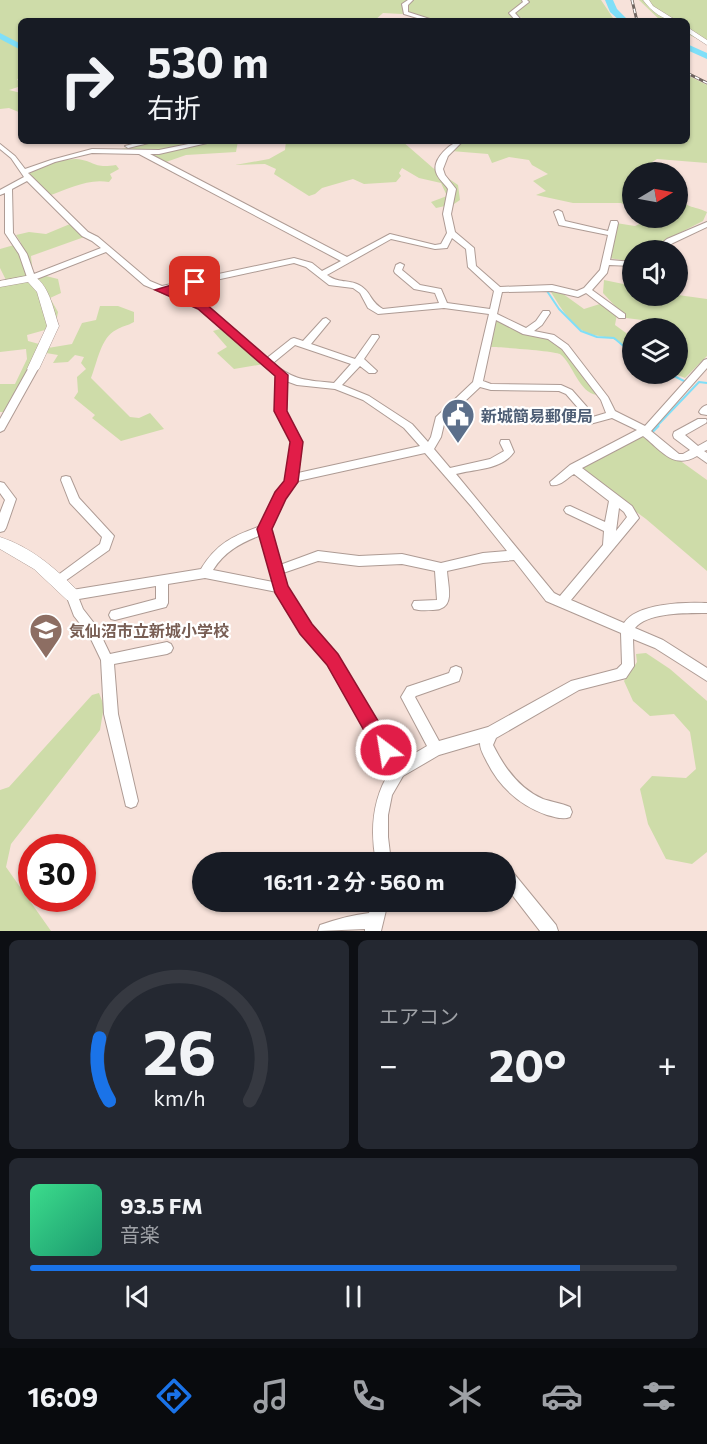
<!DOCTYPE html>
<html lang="ja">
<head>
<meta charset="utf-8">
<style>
	:root { --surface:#171b24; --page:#242831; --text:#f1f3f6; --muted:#9ea1a6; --line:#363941; --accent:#1a73e8 }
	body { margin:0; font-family:Commissioner,"Noto Sans JP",sans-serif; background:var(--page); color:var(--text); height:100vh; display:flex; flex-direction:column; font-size:22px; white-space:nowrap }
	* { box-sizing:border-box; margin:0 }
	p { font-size:20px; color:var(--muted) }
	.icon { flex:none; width:33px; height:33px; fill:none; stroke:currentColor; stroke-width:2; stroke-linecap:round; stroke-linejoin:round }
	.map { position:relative; height:931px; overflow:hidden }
	.sheet { display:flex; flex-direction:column; gap:9px; padding:9px; background:#0d0f14; flex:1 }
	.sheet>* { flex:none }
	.top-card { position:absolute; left:18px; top:18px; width:672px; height:126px; border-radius:9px; box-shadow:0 2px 4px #0004; background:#171b24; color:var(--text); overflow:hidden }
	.needle { width:39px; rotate:80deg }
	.tools { position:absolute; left:622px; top:162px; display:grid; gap:12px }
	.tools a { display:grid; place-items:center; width:66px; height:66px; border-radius:50%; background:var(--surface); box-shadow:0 2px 4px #0004; font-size:30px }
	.speed { position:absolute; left:18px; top:834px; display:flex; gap:12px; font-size:30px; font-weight:700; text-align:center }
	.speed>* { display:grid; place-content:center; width:78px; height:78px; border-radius:50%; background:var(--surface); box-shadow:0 2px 4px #0004; line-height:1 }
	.speed .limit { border:9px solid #d22; background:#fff; color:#111 }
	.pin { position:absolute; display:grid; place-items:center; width:51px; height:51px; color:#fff; margin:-26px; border-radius:12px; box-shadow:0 3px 9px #0006 }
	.me { position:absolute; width:66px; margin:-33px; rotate:329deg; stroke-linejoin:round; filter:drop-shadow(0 0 4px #0008) }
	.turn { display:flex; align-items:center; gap:21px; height:126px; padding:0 30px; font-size:27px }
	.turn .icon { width:78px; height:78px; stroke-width:2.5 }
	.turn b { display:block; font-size:42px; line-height:51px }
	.big { font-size:45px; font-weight:700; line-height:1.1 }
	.sheet .widget { flex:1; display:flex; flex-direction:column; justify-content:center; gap:9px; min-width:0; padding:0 21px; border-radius:9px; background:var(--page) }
	.sheet .dial { align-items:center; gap:0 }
	.dial svg { height:156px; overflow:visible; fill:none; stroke:var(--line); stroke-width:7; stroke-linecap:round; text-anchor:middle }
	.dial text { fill:var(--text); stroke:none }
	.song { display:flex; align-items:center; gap:18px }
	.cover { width:72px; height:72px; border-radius:9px; background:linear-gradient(135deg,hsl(150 70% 55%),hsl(160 70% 35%)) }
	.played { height:6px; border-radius:3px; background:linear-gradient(90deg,var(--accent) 85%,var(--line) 85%) }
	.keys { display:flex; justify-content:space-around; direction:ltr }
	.heat { display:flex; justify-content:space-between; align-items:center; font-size:33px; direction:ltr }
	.sheet .tiles { flex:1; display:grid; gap:9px; grid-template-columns:1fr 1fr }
	.widget:last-child { grid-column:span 2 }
	.trip { position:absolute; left:192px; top:852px; width:324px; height:60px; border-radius:30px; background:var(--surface); box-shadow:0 2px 4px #0004; font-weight:700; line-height:60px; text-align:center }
	.tab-bar { display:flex; height:96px; justify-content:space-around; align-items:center; background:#090b0e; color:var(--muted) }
	.tab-bar .icon { width:42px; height:42px }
	.tab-bar .selected { color:var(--accent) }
	.tab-bar b { font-size:27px; color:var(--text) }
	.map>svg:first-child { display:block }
	.green { fill:#cedca9 }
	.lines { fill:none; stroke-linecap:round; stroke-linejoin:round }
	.stream-far1 { stroke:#7fdff8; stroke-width:2 }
	.stream { stroke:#7fdff8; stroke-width:3 }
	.river { fill:#7fdff8; fill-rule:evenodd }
	.minor-casing { stroke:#ae9b94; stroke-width:2 }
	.tertiary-casing { stroke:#ae9b94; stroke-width:1 }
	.minor { fill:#fff; fill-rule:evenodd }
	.tertiary { fill:#fff; fill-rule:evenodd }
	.rail-casing { stroke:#706560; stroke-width:3 }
	.rail { stroke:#fff; stroke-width:1.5; stroke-dasharray:4.5; stroke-linecap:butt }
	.route { fill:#e11d48; stroke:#92132f; stroke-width:1.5 }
	.labels { text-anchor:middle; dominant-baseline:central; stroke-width:4.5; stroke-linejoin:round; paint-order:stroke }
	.service-label { font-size:16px; font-weight:bold; fill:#4e5e75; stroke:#fff; text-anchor:start }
	.education-label { font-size:16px; font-weight:bold; fill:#785e54; stroke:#fff; text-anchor:start }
</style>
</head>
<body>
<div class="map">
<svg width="707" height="931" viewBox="0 0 707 931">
	<rect width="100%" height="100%" fill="#f7e2da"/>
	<path class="green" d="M0,0H601L615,21H531L519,17L515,19L516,21H423L420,15L383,13L374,21H21V78L17,79L21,86L9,90L21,93V113L9,108L0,109Z
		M639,0H707V43L687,34V21H661Z
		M687,75L707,85V163L657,159L652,162L666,172H633V208L621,203H573L536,195L546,191L533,181L548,174L532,165L529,160L509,157L492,163L488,154L451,151L463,141H687Z
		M158,141H196L161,150L112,151Z
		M219,141H238L236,152L186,155L166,162L146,153Z
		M286,141H402L433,168L458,185L460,200L454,204L436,208L431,202L447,196L441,183L419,178L402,168L399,173L401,176L396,182L364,184L353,179L322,188L315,194L309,196L274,174L276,169L265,164L235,165L269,159L285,150Z
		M76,159C96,161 93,169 116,165L119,169L110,174L112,178L109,182C88,178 68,189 48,196L29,174L32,172L30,168L61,160Z
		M678,193C682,208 695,206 707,212L703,221L654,246L650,250H633V262L609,258L616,223L635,226L642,223L644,218H678Z
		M70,224L87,236L31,256L33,276L6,280L0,268V249L21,243L16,235L29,232L46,234Z
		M42,275L58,279L61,293L50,298L58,312L56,322L45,330L27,335L28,341L39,344L7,412H0V384H15L27,359L26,349L0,352V286Z
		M604,280L633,286V296L678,295L707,299V356L685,378L675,374H678V328L663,319L650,321L626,318L603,293Z
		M559,291L584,309L603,303L617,314L615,325L633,338V352C617,338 614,339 594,335C575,332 560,307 551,292Z
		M100,306H118L134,312V322C127,326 122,326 116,330C101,337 97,363 91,378L130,417L139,418L150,413L164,429L121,441L92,418L95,415L74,398L78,392L77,377L86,369L81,363L84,357L75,355L68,362L53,363L58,355L46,353L48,348L72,344L82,323L96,320Z
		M499,320L549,339L565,349L597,395C579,393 573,364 560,354C555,351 500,347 491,347L496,321Z
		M223,328L264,364L234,369L217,353L227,347L213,331Z
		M643,434L707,480V571L646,519L583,473V465Z
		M646,653L670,669L707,701V852L692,864L666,859L648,824L640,789L652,776L686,778L696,769L690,732L674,714L650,716L633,701L624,681L637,662L636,654Z
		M99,693L104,706L100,730L11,844L6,867L51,931H0V790L9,787L92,695Z"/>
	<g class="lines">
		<path class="stream-far1" d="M547,291L559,309L581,331L597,337L614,338L633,354
			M670,374L684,381
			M656,427L699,382L707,383"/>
		<path class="stream" d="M650,434L658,426"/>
		<path class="river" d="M605,0H613L617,9L629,21H620L610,12Z
			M0,33L21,44V50L0,39Z
			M687,44L707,53V59L687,50Z"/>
		<defs>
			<path id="minor" d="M408,0H413L408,5V12L436,21H427L404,14L402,4Z
				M522,0H527L529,2L515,13L522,21H516L509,13L523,2Z
				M144,141H157L128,148L125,146Z
				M203,141H216L159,154H150L347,257L390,234L435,245L441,244L447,233L443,214L448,189C445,184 438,179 436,172C432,159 451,141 463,141L448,156L443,169L445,175L456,189L451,214L455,232L474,248L476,266L500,287L552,285L577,291L584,288L600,270L608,235L559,225L554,212L558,210L562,212L565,221L608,231L611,221H617L618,223L610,260L633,262V266L609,265L607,273L592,290L625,314V318H619L586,293L578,297L552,291L502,292L497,314L526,328L536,321L543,311H549L550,313L542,325L534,331L554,335L568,345L608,397L615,411L645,426L704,360L707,359V368L651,431L679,454H683L690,450L674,438L673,435L674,432L698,419H706L707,421L706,423L685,435L698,446L707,441V450L704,451L707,453V463L697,456C673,470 661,450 643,436L582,468L632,506L639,518L571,600L624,623C637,603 685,602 707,603V613C688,613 648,612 635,628L663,640L707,668V681L655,648L633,639L634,666L626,678L579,690L496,738L493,745C504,767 519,789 543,799C552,802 561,803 570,807L572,812L570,817C563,820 555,817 547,815C519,805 499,787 486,760C483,754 480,749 480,743L439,755L403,776L392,795L388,815V837L391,862H376C370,830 372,800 390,771L327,664L285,609L277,592L205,578L168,584V603L166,607L115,620L111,619L109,615L111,611L156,599V586L79,599L83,609L97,627L110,654L167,642L171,644L173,648L171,652L167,654L114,664L118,714L138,801L136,806L131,808L126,806L104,714L101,660L89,635L74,616L66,595L68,591L72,590L201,569C217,543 233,536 261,526L276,493L286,482L292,442L275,411L276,376L199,308L144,285L106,252L34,280H28L19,254L5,233V193L0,195V190L24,177L11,158L0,149V144L15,156L25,169L51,160L92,149L159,150ZM92,153L139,154L341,261L322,271L312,263L294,258L162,286L150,281L98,237L88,232L28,173L55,162ZM27,181L82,236L92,241L101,248L34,274L27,254L13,233L12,189ZM452,238L466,249L468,267L494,291L490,309L447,303L441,289L420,285L402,270L404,265L400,263L396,265L394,271L395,273L414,289L435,293L439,303L383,309C369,301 372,292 359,285C348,279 339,284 327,275L391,239L435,249L447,248ZM294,263L306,267L329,285L353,288L360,293L368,308L378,314L444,308L489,314L473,382L436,417L431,437L428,442L412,424L369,396L342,385L360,366L369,373H375L377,371L364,359L379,337L378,335H372L355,359L311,344L330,321L326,318L323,319L303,341L294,338L291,339L267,358L205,304L170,290ZM496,320L523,334L548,339L562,349L601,400L606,413L586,419L585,421L586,423L590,424L612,418L637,430L570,465L550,482L551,485C560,487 567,478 574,474L609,501L605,522L570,506L566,507L564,510L566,513L604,531L603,545L560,596L554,593L456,474C475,469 502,470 514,452L509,440H501L500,443L504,451L490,459L450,468L434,449L441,437L445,420L480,387L491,390L559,391L566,394L579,409H585L587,407L572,390L561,385L491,384L483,381ZM295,345L351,364L334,383C307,380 294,381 273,363ZM286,381L297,385L335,389L363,400L404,428L420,446L298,473L302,442L285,411ZM425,453L471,506L507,551L483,553L441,563L402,554L359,556L318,551L280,565L271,529L284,498L298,481ZM619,508L624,512L627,517L616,531ZM261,535L273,582L213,570C225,551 241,543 261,535ZM514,560L546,601L621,633L622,664L617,669L571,681L488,727L439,741L415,697L416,696L459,681L462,672L461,668L456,666L451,668L449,673L407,687L401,697L427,746L400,762L337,656L293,602L283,573L318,561L359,566L402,564L435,571L437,600L414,601L412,605L414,609C420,611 427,610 433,610C456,610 448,587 447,571L483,563Z
				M707,222V227L673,243L662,250H653L667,239Z
				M33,366L38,369L4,430L0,432V419L28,369Z
				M707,405V415L701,414L699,412C701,408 703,406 707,405Z
				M66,476L70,477L79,498L114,536L109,550L58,586L54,584L52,581L54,578L100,544L102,537L70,503L61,480L62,477Z
				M0,482L4,483L16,499L6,528L4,531L0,532V513L5,500L0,493Z
				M478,854H489L494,857L496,862H471L473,857Z
				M506,867L511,870L556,925L558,931H540L506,887Z
				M372,902H388L381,931H365V929L318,931L320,925C337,919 352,915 369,913Z"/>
			<path id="tertiary" d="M643,0H649L653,6L677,21C664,21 651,11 643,0Z
				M687,27L707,40V45L687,32Z
				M31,275C49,282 53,309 59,326L39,369L33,373L27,369L47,326L37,292L28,282L0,287V281Z
				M0,537C31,547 55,568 77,590L80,595L77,600L72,601L67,600L34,569L0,549Z"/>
		</defs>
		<use href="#minor" class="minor-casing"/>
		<use href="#tertiary" class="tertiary-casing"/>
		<use href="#minor" class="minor"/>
		<use href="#tertiary" class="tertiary"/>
		<defs>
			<path id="rail" d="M632,0L637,21
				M687,73L707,83"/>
		</defs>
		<use href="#rail" class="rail-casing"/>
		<use href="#rail" class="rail"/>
	</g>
	<path class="route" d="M195,278L199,279V284L172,290L206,304L288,375L287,411L303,442L298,482L286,499L272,529L288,586L312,624L338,654L392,744L395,750L392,757L386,759L379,757L327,665L300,634L275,593L257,529L275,492L284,481L290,442L274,411L275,376L198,309L155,290Z"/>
	<defs>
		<symbol id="civic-pin" viewBox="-11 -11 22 30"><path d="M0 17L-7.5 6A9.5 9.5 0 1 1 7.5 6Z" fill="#5c6f8a" stroke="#fff"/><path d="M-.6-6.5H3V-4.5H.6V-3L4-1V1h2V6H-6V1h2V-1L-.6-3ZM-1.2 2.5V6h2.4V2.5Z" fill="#fff"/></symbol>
		<symbol id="school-pin" viewBox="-11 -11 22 30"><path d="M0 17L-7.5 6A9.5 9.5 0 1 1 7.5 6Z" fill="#8d6e63" stroke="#fff"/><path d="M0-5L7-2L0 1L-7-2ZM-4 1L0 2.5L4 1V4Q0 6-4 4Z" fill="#fff"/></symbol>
	</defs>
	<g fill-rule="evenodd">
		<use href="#civic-pin" x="439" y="396" width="38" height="52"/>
		<use href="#school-pin" x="27" y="611" width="38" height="52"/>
	</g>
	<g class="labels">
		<g class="service-label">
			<text x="481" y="415">新城簡易郵便局</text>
		</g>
		<g class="education-label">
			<text x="69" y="630">気仙沼市立新城小学校</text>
		</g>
	</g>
</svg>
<div class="tools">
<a><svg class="needle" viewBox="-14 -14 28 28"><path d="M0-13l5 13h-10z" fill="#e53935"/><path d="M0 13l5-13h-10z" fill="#9ea1a6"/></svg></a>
<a><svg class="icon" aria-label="sound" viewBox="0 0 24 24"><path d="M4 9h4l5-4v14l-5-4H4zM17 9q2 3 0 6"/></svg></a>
<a><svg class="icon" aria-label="layers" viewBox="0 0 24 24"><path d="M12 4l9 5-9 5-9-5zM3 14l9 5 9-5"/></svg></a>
</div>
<div class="speed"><div class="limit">30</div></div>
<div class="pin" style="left:195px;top:282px;background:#d93025"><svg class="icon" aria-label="arrive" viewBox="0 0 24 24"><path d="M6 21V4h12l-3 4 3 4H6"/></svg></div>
<svg class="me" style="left:386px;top:750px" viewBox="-20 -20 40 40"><circle r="17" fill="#e11d48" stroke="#fff" stroke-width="3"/><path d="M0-11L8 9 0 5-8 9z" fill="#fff"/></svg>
<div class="trip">16:11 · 2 分 · 560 m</div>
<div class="top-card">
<div class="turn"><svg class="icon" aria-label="right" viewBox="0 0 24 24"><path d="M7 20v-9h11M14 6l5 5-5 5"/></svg><div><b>530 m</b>右折</div></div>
</div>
</div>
<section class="sheet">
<div class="tiles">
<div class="widget dial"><svg viewBox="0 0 100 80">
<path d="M14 69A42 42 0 1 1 86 69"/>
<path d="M14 69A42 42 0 0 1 9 37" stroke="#1a73e8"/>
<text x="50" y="56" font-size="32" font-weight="700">26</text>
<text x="50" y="72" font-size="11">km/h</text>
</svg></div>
<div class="widget"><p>エアコン</p>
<div class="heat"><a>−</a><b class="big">20°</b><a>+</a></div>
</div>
<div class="widget">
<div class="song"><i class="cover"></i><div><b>93.5 FM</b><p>音楽</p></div></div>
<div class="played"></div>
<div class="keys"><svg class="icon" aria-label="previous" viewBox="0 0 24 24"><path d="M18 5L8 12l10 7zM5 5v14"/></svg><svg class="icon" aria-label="pause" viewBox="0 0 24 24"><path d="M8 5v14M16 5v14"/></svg><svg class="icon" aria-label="next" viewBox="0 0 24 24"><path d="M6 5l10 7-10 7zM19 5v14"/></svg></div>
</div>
</div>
</section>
<nav class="tab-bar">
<b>16:09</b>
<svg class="icon selected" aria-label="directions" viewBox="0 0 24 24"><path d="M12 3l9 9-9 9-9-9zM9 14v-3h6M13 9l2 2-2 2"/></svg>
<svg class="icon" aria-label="music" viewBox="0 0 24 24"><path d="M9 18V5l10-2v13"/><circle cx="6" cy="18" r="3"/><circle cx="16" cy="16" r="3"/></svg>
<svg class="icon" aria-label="phone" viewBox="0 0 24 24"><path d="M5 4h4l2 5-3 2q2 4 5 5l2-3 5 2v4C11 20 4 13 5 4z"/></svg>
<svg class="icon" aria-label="climate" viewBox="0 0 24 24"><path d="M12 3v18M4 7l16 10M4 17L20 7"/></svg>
<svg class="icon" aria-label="car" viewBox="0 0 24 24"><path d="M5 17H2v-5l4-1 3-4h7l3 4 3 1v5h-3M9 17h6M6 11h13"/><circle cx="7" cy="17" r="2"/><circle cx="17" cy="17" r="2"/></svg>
<svg class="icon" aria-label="filters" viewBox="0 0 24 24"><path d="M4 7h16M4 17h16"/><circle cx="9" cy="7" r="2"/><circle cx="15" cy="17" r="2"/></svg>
</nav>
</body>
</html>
